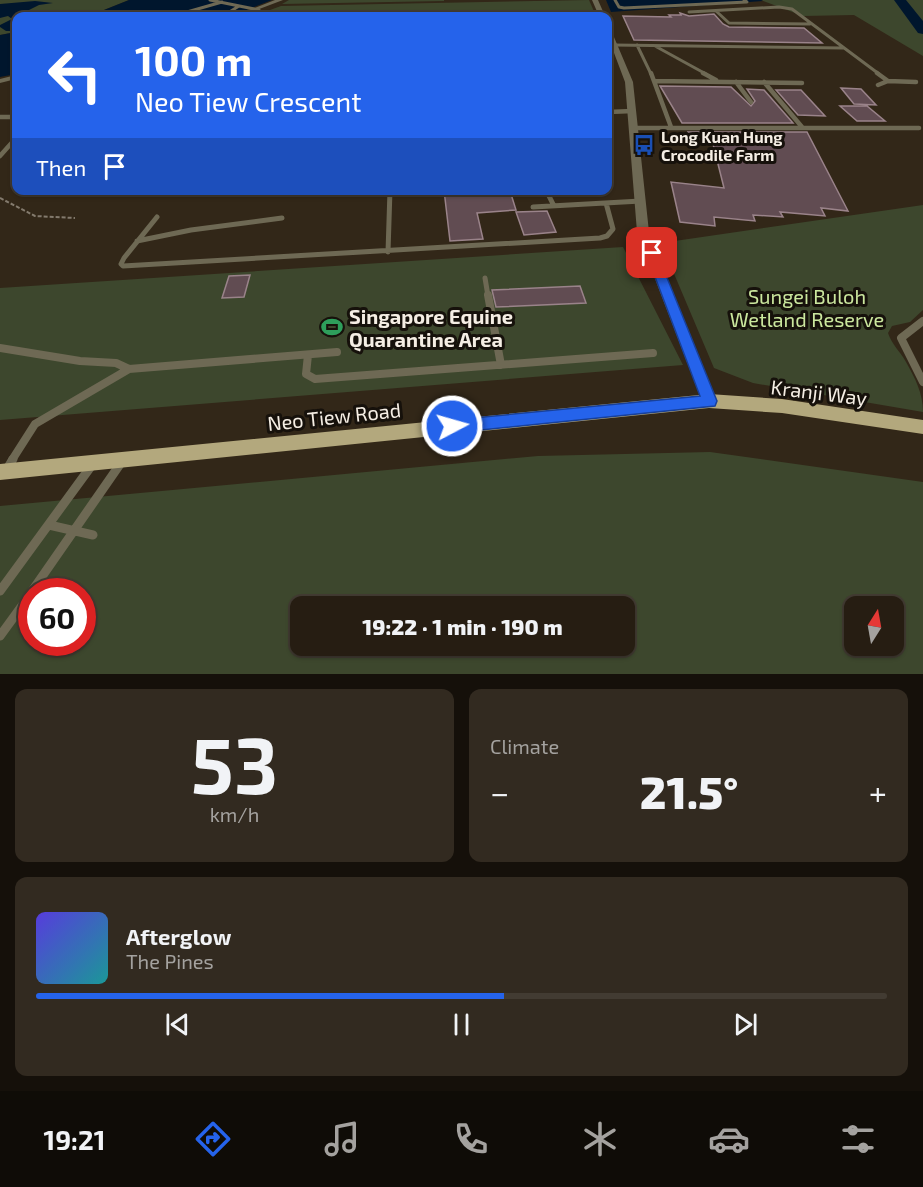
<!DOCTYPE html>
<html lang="en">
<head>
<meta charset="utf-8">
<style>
	:root { --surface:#261d12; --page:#322a20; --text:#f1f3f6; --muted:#a4a29f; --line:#423b32; --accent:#2563eb }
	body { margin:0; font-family:"Exo 2",sans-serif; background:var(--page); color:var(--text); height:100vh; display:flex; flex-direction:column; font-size:22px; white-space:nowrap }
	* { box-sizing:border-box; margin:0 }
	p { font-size:20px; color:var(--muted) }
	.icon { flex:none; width:33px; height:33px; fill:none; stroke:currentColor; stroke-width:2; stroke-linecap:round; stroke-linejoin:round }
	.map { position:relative; height:674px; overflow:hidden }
	.sheet { display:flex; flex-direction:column; gap:15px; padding:15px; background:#15100a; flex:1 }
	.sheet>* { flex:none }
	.guide { position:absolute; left:12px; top:12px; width:600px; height:183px; border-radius:12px; box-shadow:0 2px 4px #0004,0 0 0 2px var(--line); background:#2563eb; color:#fff; overflow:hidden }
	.needle { width:39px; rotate:11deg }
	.fabs { position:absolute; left:844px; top:596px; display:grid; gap:12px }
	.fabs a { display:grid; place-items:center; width:60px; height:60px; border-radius:12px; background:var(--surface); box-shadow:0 2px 4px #0004,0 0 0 2px var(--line); font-size:30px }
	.speed { position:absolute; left:18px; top:578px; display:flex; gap:12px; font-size:30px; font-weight:700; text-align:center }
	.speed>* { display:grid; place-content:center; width:78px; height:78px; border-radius:50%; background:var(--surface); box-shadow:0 2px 4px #0004,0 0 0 2px var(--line); line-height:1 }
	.speed .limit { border:9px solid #d22; background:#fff; color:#111 }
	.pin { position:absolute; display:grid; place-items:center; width:51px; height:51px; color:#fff; margin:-26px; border-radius:12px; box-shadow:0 3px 9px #0006 }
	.me { position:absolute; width:66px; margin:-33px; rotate:84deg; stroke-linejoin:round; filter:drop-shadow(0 0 4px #0008) }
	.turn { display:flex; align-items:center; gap:21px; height:126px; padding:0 24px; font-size:27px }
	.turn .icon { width:78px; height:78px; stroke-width:2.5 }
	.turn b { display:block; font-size:42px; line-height:51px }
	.then { display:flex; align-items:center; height:57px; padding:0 24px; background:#0003; gap:12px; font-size:22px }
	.big { font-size:45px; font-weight:800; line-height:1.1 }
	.sheet .tile { flex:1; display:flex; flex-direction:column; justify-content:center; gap:9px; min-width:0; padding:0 21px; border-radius:12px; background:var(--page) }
	.sheet .dial { align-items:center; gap:0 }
	.dial b { font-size:78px; line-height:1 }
	.song { display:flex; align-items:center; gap:18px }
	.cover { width:72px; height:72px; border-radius:9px; background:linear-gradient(135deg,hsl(250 70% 55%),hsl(180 70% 35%)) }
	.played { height:6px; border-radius:3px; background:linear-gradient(90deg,var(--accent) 55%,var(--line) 55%) }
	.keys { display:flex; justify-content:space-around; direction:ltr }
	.heat { display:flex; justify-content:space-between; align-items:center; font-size:33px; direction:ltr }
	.sheet .tiles { flex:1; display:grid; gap:15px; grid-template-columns:1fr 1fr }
	.tile:last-child { grid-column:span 2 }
	.trip { position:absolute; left:290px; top:596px; width:345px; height:60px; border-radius:12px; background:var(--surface); box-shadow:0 2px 4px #0004,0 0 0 2px var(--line); font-weight:800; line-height:60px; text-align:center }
	.dock { display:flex; height:96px; justify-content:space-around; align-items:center; background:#0f0c07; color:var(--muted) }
	.dock .icon { width:42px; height:42px }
	.dock .current { color:var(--accent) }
	.dock b { font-size:27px; color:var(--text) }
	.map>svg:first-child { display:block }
	.green { fill:#3d472d; fill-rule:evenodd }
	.water { fill:#00162d }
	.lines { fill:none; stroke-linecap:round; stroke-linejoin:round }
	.river { fill:#00162d; fill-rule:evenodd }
	.building { fill:#614c52; stroke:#9a838a; stroke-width:1.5 }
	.path { stroke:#837a6d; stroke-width:2; stroke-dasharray:4 2; stroke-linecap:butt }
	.service-far4 { stroke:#6e6954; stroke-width:3 }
	.service-far3 { stroke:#6e6954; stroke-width:4.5 }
	.service-far2 { stroke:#6e6954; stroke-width:5 }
	.service-far1 { stroke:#6e6954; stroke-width:8 }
	.service { stroke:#6e6954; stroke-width:9 }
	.minor { fill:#6e6954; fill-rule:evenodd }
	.primary { fill:#b3a87d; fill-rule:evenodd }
	.route { fill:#2563eb; stroke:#184099; stroke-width:1.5 }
	.labels { text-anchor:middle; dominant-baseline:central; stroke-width:6; stroke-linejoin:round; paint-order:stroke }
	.far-poi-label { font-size:16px; font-weight:bold; fill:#f5eee4; stroke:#16110b; text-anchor:start }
	.park-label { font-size:20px; fill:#cbe79e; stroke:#16110b }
	.poi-label { font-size:20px; font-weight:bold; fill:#f5eee4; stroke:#16110b; text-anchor:start }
	.street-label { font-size:20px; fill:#f5eee4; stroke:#16110b }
</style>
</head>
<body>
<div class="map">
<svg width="923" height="674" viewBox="0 0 923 674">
	<rect width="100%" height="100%" fill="#322718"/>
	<path class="green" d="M0,0H129L89,16H16V32L0,35Z
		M289,0H444V1L282,4Z
		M589,0L596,16H253L281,6Z
		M761,0H923V56L854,15L803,16Z
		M923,205V310L910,322L892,326L888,333C892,345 900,351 906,362C915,378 923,393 923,412L753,383L714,368L661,243Z
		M623,247L683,365L0,420V288Z
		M710,452L923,482V674H0V506L538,456ZM32,591H82V642H32ZM300,606H624V645H300ZM855,606H894V645H855Z"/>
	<path class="water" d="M129,0H272L231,16H89Z
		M606,0H761L763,1L611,12Z
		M35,1L53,3L39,5L23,13L24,16H16V31H6L0,27V25L12,19L8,16L0,18V4Z
		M16,32V74L0,77V35Z"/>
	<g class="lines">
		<path class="river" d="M894,0H906L923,21V34L918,33Z"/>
	</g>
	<path class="building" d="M680,13L689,16L714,14L723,24L729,27L804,28L822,43L634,40L623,16L671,17L669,15H681Z
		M660,86L731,87L751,106L755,101L747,89L764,90L793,123H682Z
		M841,88L861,89L876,105L854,104Z
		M776,90H801L825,116L798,115Z
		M840,106H867L885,121H857Z
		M688,132H807L848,211L821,208L825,216L780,212L783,217L753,215L755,221L714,217L715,226L680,222L671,182L724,188L712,140L691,138Z
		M444,190H476L477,196L511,194L516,210L477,213L483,239L450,241Z
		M547,211L556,232L524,235L516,212Z
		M250,275L244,297L222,298L229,276Z
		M580,286L586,303L496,307L492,290Z"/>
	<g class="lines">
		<path class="path" d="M0,198L35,216L75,218"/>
		<path class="service-far4" d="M210,0L259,10
			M615,0L619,7L624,8L747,2L744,0
			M716,11L729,23L810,24
			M689,12L779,7L792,9L879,74
			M173,16L222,2
			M223,16L239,6
			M614,45L843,48
			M637,45L651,74
			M655,46L706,74"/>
		<path class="service-far3" d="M651,73L671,127
			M703,73L716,80
			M877,73L888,81
			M654,81L802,83
			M736,82L751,102
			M764,82L802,127
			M878,85L888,81L916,82
			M608,112L633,111
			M0,117H16
			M634,128H919
			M0,156L16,138"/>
		<path class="service-far2" d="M548,194L554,206
			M533,207L641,201
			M157,217L124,258L121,264L123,266L600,238L607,236L613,229L606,203
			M137,241L191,230L282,218
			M388,252L390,190
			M485,278L488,296"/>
		<path class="service-far1" d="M488,295L501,365
			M923,321L901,338L923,382
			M0,348L80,361L116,363L129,369
			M308,355L306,374L315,379L653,353
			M12,460L35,424L129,369L337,352"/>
		<path class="service" d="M7,469L13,459
			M49,525L93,535
			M0,591L92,465
			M32,591L123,460
			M0,636L32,592"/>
		<path class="minor" d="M275,0H283L241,16H234Z
			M592,0H598L605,16H599Z
			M608,28L611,30L633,82L649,232L716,401L714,405L709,407L704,405L702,401L637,232L625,82L608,37Z
			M16,75V79L0,83V79Z"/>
		<path class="primary" d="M709,394L782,399L923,420V434L782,413L709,408L0,480V464Z"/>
	</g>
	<path class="route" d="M652,250L657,253L717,401L715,406L452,433L446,431L444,426L446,422L452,420L700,396L646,253Z"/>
	<defs>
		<symbol id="bus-bare" viewBox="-9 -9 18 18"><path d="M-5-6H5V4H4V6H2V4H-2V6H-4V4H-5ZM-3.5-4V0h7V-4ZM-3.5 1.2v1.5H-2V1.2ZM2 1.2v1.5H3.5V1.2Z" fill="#1a4fb4" stroke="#16110b" stroke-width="2.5" paint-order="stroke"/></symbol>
		<symbol id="stadium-bare" viewBox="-9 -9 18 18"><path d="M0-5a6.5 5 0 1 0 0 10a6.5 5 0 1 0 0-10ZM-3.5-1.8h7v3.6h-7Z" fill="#2e9e5b" stroke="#16110b" stroke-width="2.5" paint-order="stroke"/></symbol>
	</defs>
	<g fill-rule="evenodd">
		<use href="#bus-bare" x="629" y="130" width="30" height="30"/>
		<use href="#stadium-bare" x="317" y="312" width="30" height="30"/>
	</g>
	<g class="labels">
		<g class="far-poi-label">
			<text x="661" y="136">Long Kuan Hung<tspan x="661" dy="18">Crocodile Farm</tspan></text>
		</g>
		<g class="park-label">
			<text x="807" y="296">Sungei Buloh<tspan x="807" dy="23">Wetland Reserve</tspan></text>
		</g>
		<g class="poi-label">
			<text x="349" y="316">Singapore Equine<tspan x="349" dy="23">Quarantine Area</tspan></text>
		</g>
		<g class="street-label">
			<text transform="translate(819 392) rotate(7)">Kranji Way</text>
			<text transform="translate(334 416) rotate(-6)">Neo Tiew Road</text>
		</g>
	</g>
</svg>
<div class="fabs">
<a><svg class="needle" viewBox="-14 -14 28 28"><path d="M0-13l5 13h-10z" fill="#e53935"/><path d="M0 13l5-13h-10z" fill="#a4a29f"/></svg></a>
</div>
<div class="speed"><div class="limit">60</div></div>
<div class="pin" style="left:652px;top:253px;background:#d93025"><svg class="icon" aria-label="arrive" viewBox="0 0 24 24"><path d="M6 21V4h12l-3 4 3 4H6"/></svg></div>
<svg class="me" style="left:452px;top:426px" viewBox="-20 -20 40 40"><circle r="17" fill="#2563eb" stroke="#fff" stroke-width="3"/><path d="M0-11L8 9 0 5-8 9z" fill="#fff"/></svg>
<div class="trip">19:22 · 1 min · 190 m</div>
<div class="guide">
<div class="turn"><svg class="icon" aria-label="left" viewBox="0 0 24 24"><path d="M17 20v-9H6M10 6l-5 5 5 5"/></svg><div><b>100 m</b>Neo Tiew Crescent</div></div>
<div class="then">Then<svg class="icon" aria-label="arrive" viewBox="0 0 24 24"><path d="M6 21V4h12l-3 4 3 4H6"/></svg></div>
</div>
</div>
<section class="sheet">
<div class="tiles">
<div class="tile dial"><b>53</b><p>km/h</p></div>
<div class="tile"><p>Climate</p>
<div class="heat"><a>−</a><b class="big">21.5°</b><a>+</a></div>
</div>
<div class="tile">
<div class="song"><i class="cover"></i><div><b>Afterglow</b><p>The Pines</p></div></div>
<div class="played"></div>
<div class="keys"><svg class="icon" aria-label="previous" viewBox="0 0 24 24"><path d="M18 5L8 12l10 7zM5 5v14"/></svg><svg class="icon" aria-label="pause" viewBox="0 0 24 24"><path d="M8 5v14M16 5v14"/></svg><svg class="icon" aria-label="next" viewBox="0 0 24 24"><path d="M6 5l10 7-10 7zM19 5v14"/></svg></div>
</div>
</div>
</section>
<nav class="dock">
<b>19:21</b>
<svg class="icon current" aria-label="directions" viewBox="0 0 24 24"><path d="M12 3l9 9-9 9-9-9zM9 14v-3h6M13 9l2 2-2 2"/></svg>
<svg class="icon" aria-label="music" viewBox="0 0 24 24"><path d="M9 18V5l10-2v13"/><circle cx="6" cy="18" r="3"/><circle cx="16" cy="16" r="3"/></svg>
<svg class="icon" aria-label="phone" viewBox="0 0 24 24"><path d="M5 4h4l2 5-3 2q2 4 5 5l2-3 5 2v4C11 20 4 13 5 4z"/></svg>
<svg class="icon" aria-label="climate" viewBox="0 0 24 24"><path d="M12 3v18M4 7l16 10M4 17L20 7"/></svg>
<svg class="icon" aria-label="car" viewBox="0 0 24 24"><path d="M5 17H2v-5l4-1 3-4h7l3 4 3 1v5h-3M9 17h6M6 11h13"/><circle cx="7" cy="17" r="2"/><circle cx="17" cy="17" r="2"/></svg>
<svg class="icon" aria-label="filters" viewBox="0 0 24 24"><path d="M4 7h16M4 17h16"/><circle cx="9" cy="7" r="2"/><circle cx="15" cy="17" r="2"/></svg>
</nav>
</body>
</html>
